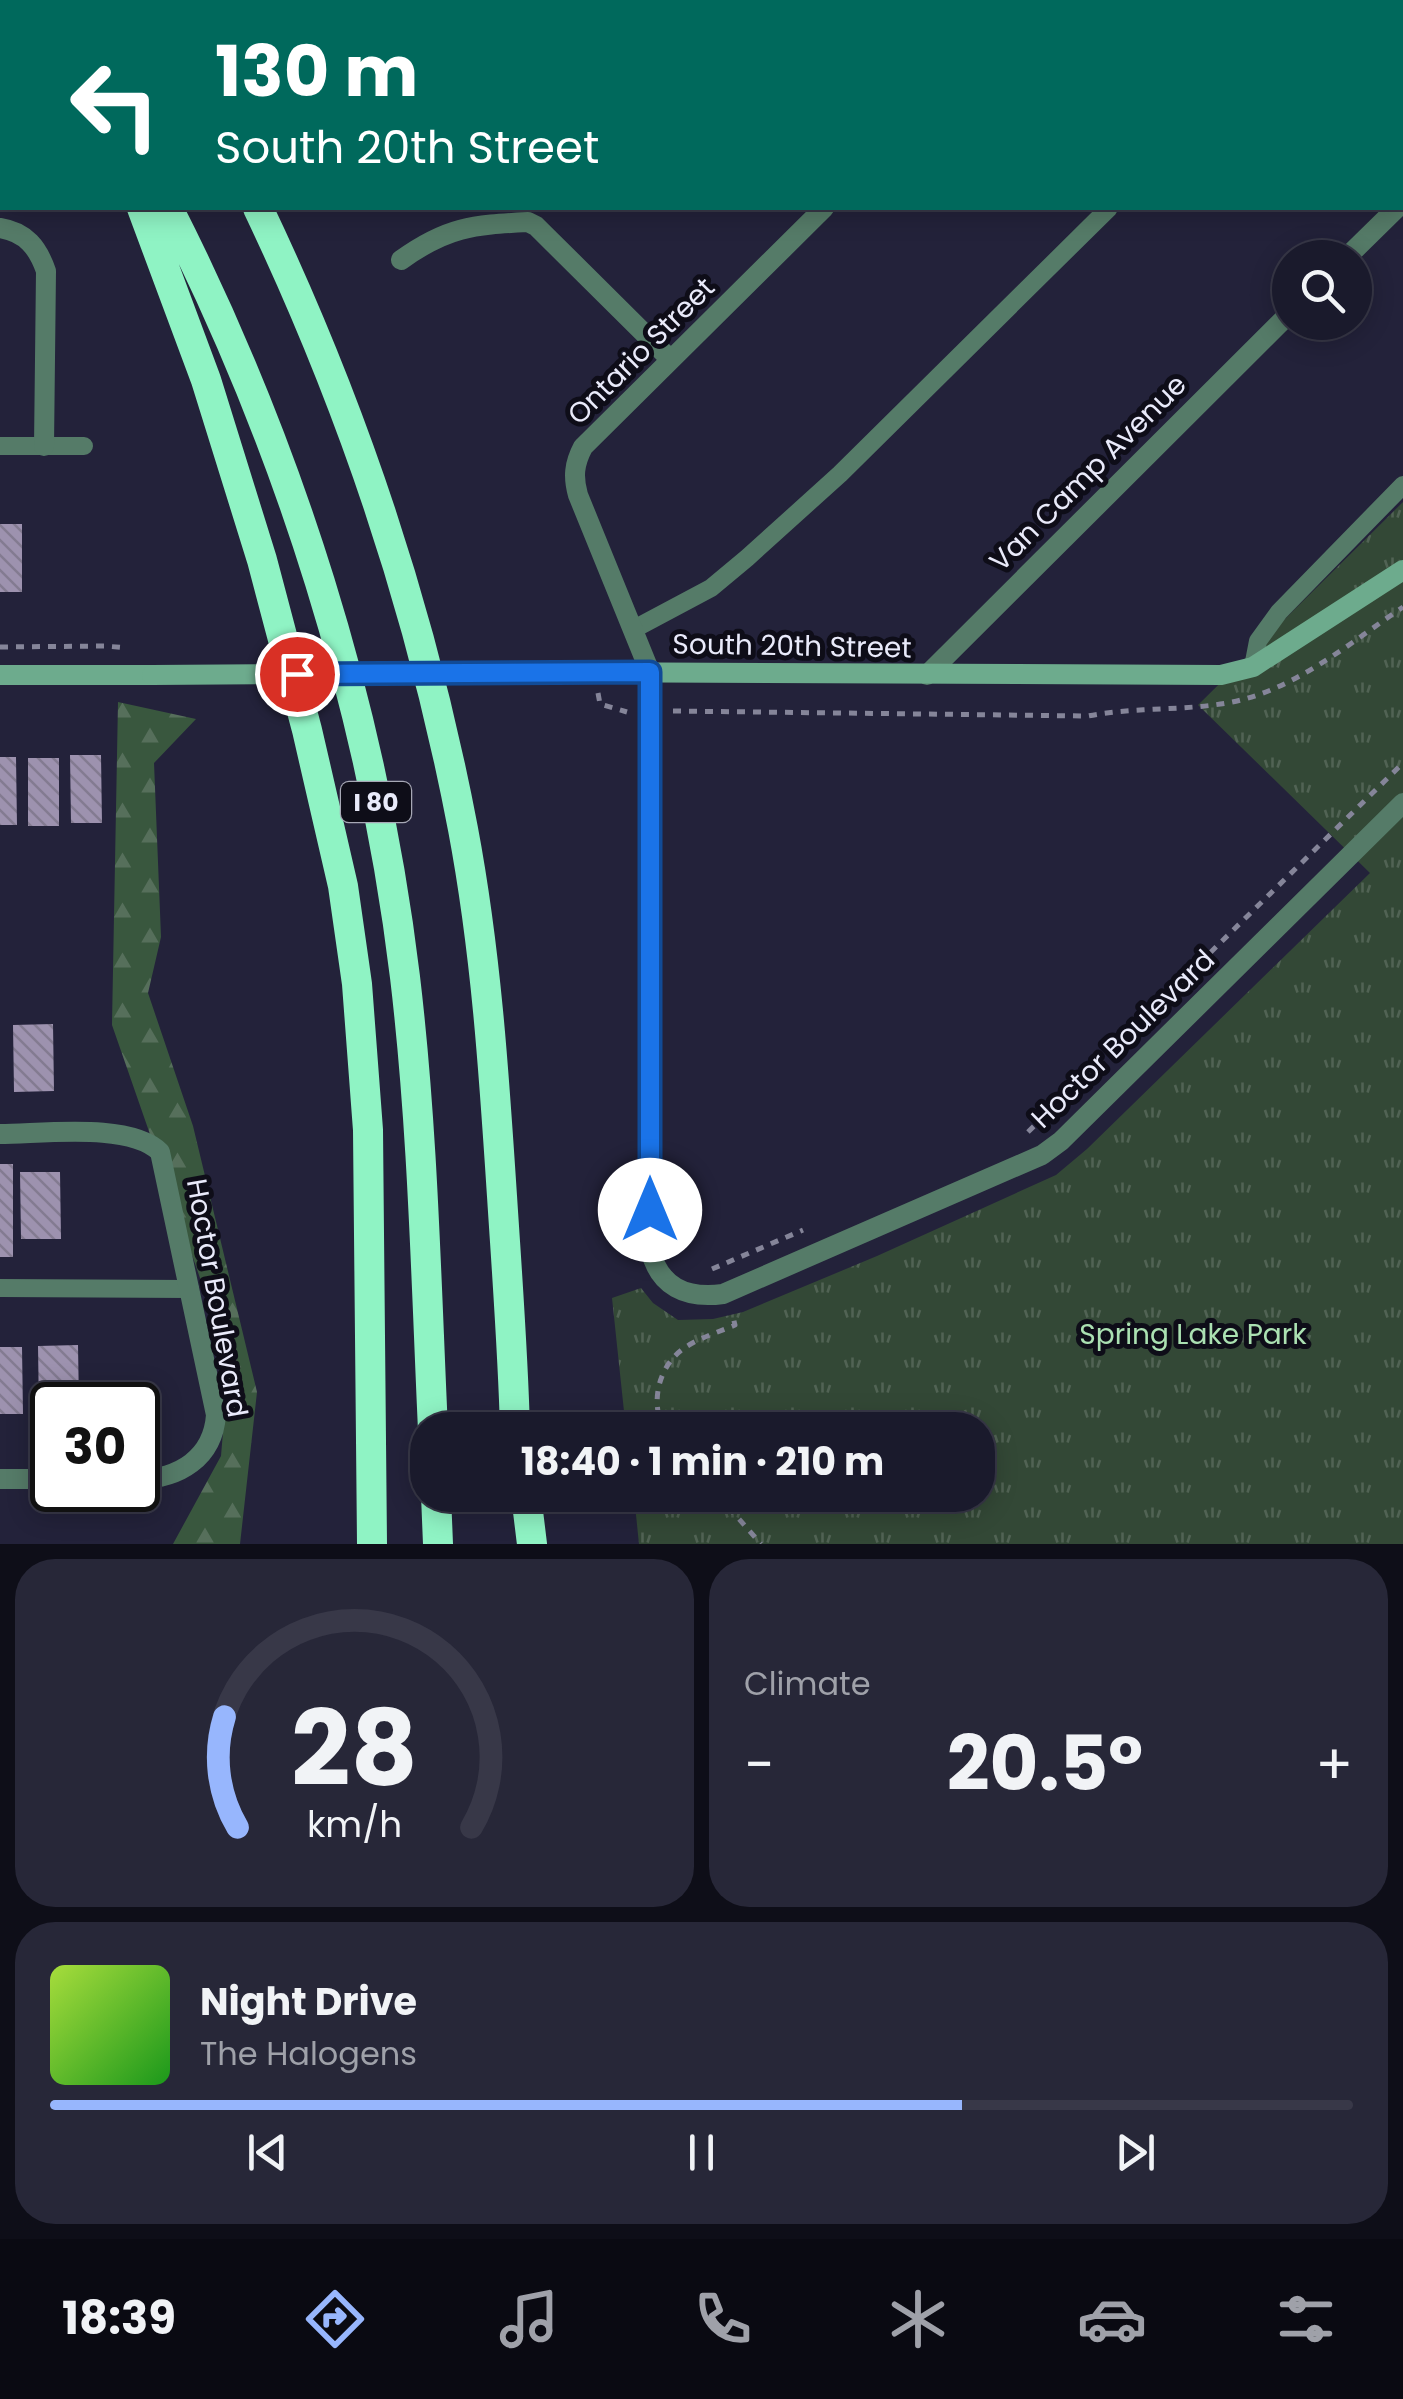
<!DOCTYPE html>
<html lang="en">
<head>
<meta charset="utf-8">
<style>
	:root { --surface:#1a1a2c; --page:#272738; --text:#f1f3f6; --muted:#9fa1a9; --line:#383848; --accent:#97b6fd }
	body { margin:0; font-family:Poppins,sans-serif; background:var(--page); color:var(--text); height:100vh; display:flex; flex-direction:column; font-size:38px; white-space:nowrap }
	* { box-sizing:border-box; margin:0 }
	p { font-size:32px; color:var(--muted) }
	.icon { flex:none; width:55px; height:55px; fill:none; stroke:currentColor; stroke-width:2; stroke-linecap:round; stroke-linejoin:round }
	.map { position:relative; height:1544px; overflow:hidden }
	.side { display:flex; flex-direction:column; gap:15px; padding:15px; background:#0e0e18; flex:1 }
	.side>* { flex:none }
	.hud { position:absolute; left:0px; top:0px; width:1405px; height:210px; box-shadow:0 5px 25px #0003,0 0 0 2px var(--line); background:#00695c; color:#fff; overflow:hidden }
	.tools { position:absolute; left:1272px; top:240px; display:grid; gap:20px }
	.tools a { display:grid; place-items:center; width:100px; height:100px; border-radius:50%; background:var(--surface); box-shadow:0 5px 25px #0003,0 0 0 2px var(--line); font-size:50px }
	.speed { position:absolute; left:30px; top:1382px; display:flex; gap:20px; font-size:50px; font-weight:700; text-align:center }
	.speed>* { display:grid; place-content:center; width:130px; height:130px; border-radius:50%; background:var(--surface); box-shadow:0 5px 25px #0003,0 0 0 2px var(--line); line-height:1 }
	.speed .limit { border:5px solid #111; border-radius:15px; background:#fff; color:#111 }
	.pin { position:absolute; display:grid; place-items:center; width:85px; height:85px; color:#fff; margin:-42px; border:5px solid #fff; border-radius:50%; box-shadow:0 2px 10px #0007 }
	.me { position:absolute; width:110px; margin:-55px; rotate:0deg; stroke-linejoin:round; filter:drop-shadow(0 0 8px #0008) }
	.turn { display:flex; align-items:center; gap:35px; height:210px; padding:0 50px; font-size:45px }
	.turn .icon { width:130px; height:130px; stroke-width:2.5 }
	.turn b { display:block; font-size:70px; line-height:85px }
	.big { font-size:75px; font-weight:700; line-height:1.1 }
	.side .tile { flex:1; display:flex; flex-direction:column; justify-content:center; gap:15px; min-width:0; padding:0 35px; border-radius:40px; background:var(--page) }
	.side .dial { align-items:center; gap:0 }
	.dial svg { height:260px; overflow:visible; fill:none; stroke:var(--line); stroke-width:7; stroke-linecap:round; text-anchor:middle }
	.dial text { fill:var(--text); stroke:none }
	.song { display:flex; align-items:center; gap:30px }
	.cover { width:120px; height:120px; border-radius:15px; background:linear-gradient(135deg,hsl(80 70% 55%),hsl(120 70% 35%)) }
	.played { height:10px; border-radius:5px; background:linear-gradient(90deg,var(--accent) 70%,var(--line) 70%) }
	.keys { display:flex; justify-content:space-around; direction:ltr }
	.heat { display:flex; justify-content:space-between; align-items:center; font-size:55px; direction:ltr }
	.side .tiles { flex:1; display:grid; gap:15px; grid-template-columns:1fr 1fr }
	.tile:last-child { grid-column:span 2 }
	.trip { position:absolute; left:410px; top:1412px; width:585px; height:100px; border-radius:40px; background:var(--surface); box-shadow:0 5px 25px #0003,0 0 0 2px var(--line); font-weight:700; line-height:100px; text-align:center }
	.dock { display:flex; height:160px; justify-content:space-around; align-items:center; background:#0a0a12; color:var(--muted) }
	.dock .icon { width:70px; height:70px }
	.dock .current { color:var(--accent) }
	.dock b { font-size:45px; color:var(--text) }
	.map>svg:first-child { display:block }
	.forest { fill:url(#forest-firs) }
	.park { fill:url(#park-tufts) }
	.building { fill:url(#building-back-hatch) }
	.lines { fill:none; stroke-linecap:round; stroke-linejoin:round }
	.path { stroke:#858599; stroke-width:5; stroke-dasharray:8 8; stroke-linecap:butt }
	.lane { stroke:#557b68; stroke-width:18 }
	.street { stroke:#557b68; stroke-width:20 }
	.secondary { stroke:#6dab8d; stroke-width:20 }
	.highway { stroke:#8ff3c4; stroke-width:30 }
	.secondary-bridge { stroke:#6dab8d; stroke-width:20 }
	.route-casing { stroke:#114b97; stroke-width:25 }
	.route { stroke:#1a73e8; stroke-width:18 }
	.labels { text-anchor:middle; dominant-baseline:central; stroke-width:10; stroke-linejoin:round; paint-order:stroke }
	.shield { fill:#0e0d18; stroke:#a7a8b6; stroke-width:2.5 }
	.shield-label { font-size:25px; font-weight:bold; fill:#e9eafa }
	.street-label { font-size:28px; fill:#e9eafa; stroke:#0e0d18 }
	.park-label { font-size:28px; fill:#abe1b2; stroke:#0e0d18 }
</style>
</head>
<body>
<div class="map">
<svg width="1403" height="1544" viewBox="0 0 1403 1544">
	<defs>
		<pattern id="forest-firs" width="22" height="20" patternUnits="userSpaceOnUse" patternTransform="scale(2.5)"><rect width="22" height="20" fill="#39573e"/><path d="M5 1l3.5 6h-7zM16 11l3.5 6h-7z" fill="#566f5b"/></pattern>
		<pattern id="park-tufts" width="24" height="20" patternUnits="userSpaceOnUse" patternTransform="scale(2.5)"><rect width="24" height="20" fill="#334836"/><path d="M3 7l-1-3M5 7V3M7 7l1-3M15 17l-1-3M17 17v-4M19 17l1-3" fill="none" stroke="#516354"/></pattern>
		<pattern id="building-back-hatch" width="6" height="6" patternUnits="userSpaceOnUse" patternTransform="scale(2.5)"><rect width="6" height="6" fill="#9d92af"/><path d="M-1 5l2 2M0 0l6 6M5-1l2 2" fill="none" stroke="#837b91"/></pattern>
	</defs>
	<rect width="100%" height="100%" fill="#23223a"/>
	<path class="forest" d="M118,702L196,719L154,763L161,937L148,993L193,1126L257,1392L240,1544H173L221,1456L226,1396L208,1301L112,1025Z"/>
	<path class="park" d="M1403,502V1544H639L634,1495H978V1430H626L612,1298L641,1288L653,1303L678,1320L713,1319L743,1312L877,1256L1056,1175L1087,1149L1370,873L1198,705Z"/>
	<path class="building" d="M0,524H22V592H0Z
		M70,755H101L102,823H71Z
		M0,757H16L17,825H0Z
		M28,758H59V826H28Z
		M53,1024L54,1091L14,1092L13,1025Z
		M0,1164H13V1257H0Z
		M20,1172H60L61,1239H21Z
		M78,1345L79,1405H52V1412L39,1413L38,1346Z
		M0,1347H22L23,1414H0Z"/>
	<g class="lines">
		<path class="path" d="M0,647L105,646L127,648
			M598,693L600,704L627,712
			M673,711L1088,716C1134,707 1181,711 1227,703C1292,692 1350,643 1403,607
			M1028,1132L1403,763
			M712,1269L803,1230
			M664,1430C650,1403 658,1367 683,1349C698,1338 719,1332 735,1325L733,1317
			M718,1495L761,1544"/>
		<path class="lane" d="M1317,2L1319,0
			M0,446H84
			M634,629L711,588L747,558L840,474L1109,208
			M1253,667L1258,641L1279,612L1403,485
			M0,1288L190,1289"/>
		<path class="street" d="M1204,0L1206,2
			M1032,2L1035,0
			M824,208L583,447C574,464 573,477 578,495L650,672V1249C659,1287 686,1299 723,1294L1042,1155L1061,1141L1403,803
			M0,228C26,232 38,248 46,271L44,446
			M1346,258L1397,208
			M401,260C447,227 472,225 528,222L536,226L670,359
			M927,675L1290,313
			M0,1134C42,1134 130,1122 160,1152L216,1415C213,1458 179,1479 138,1479
			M0,1479H52"/>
		<path class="secondary" d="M552,672L1221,675L1253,667L1403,570
			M0,675H152"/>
		<path class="highway" d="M63,0L64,2
			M159,0L160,2
			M142,208L206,380L262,560L307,730L343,886L357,984L368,1130L372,1544
			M168,208C289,446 373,711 405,977C423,1128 426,1279 433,1430
			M258,208C352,405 422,614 463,829C486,951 494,1073 502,1196C507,1274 513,1352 515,1430
			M436,1495L438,1544
			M526,1495L532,1544"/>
		<path class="secondary-bridge" d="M152,675L552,672"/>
	</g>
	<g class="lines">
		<defs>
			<path id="route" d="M297,674L650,672V1210"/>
		</defs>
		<use href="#route" class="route-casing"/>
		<use href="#route" class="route"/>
	</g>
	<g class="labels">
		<rect class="shield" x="341" y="782" width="70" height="40" rx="8"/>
		<g class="shield-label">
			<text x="376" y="802">I 80</text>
		</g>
		<g class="street-label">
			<text transform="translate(641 351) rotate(-45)">Ontario Street</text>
			<text transform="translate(1088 473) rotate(-45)">Van Camp Avenue</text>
			<text transform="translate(792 646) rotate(1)">South 20th Street</text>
			<text transform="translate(1123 1039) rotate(-44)">Hoctor Boulevard</text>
			<text transform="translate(217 1298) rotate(80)">Hoctor Boulevard</text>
		</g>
		<g class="park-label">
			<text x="1193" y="1334">Spring Lake Park</text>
		</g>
	</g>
</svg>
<div class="tools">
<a><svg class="icon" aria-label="search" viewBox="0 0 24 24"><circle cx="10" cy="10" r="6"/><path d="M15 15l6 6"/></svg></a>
</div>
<div class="speed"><div class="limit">30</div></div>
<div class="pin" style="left:297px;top:674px;background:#d93025"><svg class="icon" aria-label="arrive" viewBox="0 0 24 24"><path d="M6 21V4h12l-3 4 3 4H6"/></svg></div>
<svg class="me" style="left:650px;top:1210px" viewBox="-20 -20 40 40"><circle r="19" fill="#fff"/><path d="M0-13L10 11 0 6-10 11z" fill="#1a73e8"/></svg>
<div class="trip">18:40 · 1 min · 210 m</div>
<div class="hud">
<div class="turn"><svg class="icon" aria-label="left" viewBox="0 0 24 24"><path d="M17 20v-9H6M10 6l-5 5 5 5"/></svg><div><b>130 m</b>South 20th Street</div></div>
</div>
</div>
<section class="side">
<div class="tiles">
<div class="tile dial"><svg viewBox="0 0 100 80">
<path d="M14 69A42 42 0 1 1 86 69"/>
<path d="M14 69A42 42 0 0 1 10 35" stroke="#97b6fd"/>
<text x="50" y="56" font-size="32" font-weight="700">28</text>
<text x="50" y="72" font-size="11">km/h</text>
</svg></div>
<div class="tile"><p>Climate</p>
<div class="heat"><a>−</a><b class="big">20.5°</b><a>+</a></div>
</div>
<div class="tile">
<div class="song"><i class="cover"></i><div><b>Night Drive</b><p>The Halogens</p></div></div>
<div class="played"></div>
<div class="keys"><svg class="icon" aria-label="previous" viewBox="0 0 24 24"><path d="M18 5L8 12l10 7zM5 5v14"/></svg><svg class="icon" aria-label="pause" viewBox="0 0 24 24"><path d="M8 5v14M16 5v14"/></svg><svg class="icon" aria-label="next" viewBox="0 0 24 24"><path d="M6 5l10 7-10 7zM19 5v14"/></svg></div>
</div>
</div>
</section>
<nav class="dock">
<b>18:39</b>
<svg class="icon current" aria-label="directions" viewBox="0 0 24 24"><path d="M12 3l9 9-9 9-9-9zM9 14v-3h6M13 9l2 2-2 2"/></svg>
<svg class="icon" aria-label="music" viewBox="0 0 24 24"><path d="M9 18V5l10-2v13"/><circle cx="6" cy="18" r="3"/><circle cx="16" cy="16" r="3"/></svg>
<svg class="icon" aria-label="phone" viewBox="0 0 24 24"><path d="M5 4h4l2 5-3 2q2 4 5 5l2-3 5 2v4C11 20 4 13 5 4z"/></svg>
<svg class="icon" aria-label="climate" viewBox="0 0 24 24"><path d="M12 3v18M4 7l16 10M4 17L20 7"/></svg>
<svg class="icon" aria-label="car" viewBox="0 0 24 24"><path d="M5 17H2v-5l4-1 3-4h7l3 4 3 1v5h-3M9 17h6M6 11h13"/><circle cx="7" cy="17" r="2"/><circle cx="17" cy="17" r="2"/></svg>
<svg class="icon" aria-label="filters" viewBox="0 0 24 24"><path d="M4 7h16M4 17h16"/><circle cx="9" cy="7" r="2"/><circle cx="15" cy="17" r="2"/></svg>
</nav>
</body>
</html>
